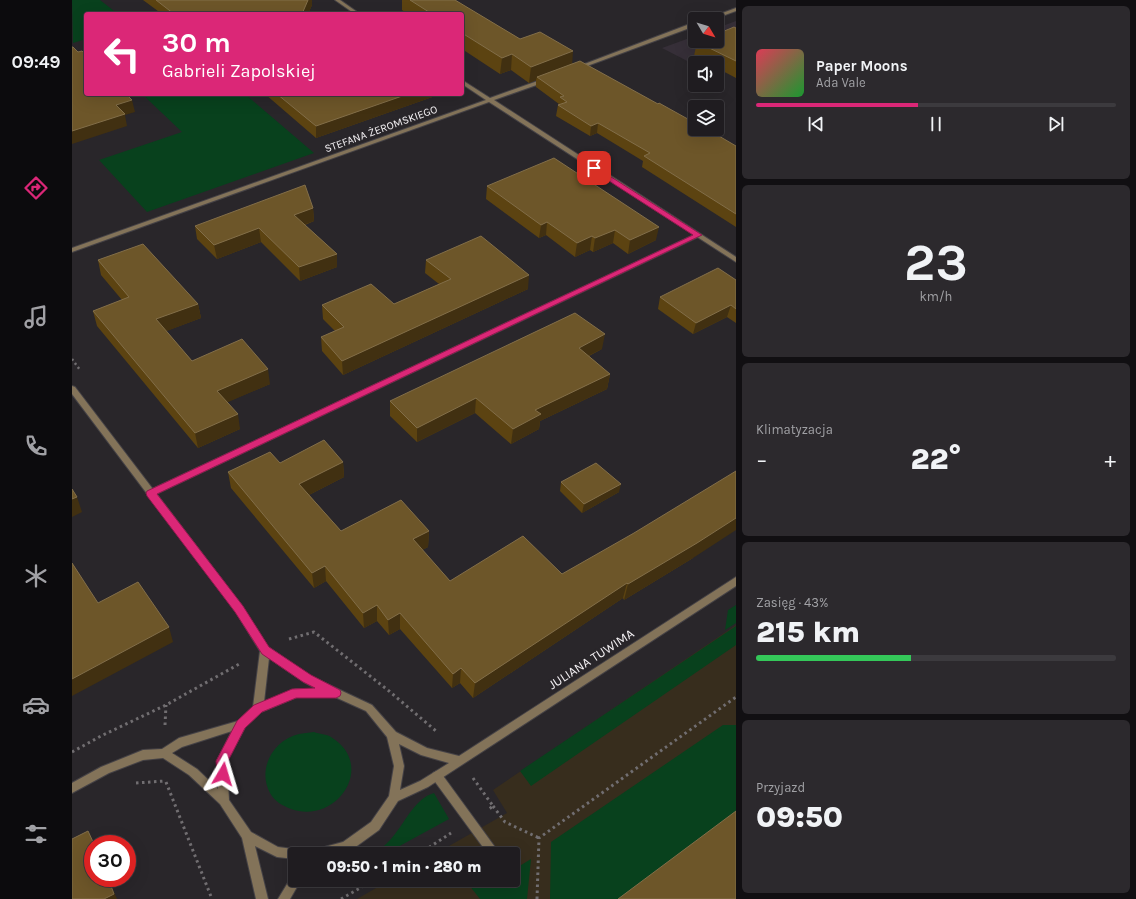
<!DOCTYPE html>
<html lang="pl">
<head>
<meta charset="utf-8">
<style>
	:root { --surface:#1f1c20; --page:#2c292d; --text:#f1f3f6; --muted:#a1a1a5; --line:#3c3a3e; --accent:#db2777 }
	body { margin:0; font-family:Karla,sans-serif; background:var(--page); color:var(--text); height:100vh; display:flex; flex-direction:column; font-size:15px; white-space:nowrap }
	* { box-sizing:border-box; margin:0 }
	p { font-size:13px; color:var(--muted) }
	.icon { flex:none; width:22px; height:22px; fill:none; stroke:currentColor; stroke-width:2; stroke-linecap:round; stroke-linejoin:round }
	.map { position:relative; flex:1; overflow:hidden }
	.details { display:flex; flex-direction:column; gap:6px; padding:6px; background:#110f12; width:400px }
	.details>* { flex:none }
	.guide { position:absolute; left:12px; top:12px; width:380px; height:84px; border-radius:4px; box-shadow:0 4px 16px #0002,0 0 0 1px var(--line); background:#db2777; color:#fff; overflow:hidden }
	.needle { width:26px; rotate:128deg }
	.controls { position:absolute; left:616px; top:12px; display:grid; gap:8px }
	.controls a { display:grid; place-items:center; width:36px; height:36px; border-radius:4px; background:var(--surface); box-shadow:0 4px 16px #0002,0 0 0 1px var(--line); font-size:20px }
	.speed { position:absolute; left:12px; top:835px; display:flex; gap:8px; font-size:20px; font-weight:700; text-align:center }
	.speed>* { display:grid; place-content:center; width:52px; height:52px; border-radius:50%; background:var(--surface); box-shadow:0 4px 16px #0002,0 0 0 1px var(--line); line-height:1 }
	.speed .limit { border:6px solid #d22; background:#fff; color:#111 }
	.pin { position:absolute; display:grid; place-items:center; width:34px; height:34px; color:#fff; margin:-17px; border-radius:8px; box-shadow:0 2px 6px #0006 }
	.me { position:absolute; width:44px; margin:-22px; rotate:7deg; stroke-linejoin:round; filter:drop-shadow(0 0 3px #0008) }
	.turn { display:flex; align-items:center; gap:14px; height:84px; padding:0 12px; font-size:18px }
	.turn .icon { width:52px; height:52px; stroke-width:2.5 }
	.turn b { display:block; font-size:28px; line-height:34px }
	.big { font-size:30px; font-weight:800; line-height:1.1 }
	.details .widget { flex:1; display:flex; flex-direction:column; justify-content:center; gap:6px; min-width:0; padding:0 14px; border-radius:6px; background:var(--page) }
	.details .dial { align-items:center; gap:0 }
	.dial b { font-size:52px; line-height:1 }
	.song { display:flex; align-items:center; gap:12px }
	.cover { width:48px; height:48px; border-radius:6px; background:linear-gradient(135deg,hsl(350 70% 55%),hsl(130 70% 35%)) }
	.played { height:4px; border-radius:2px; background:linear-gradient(90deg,var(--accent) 45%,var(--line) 45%) }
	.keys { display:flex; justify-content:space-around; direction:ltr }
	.heat { display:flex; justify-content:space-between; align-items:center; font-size:22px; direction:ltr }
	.charge { height:6px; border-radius:3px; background:linear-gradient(90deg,#34c759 43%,var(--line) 0) }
	.trip { position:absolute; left:216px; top:847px; width:232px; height:40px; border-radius:4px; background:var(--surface); box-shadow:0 4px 16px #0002,0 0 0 1px var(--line); font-weight:800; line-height:40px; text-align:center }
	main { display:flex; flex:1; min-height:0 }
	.tabs { display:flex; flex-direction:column; width:72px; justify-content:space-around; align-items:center; background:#0c0b0d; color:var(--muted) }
	.tabs .icon { width:28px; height:28px }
	.tabs .current { color:var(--accent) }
	.tabs b { font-size:18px; color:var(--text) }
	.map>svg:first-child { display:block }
	.built { fill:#362f38 }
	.education { fill:#372d1d }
	.green { fill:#08411d }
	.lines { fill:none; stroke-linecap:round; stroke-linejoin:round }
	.service-casing { stroke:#454246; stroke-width:2 }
	.minor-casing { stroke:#454246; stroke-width:2 }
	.path-far1 { stroke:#716e71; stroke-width:2.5; stroke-dasharray:2 3; stroke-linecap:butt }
	.path { stroke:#716e71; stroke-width:3; stroke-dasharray:2.5 3.5; stroke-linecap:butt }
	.service { fill:#837359; fill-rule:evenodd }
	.minor { fill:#837359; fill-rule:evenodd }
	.wall { fill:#5c4311 }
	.shaded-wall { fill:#413011 }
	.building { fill:#6d5629; stroke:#826e49 }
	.route { fill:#db2777; stroke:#8e194d }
	.labels { text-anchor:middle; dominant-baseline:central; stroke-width:4; stroke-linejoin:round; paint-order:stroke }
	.far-street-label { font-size:11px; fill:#f4f1f4; stroke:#29262a }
	.street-label { font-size:13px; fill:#f4f1f4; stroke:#29262a }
</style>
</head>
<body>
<main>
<nav class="tabs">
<b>09:49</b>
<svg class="icon current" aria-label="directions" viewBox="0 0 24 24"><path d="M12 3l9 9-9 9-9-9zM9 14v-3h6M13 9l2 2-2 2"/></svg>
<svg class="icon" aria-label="music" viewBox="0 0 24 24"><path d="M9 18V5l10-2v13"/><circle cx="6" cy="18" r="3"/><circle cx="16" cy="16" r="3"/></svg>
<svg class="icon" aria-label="phone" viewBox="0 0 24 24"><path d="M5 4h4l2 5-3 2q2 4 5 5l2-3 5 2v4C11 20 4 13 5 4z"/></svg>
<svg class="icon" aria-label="climate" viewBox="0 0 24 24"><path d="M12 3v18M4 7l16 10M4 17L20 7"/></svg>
<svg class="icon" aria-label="car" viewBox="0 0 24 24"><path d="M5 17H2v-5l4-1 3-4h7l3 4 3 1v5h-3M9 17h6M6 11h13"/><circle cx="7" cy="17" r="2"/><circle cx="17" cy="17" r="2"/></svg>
<svg class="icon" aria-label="filters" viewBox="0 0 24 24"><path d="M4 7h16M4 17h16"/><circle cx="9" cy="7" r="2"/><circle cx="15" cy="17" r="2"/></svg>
</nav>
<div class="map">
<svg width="664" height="899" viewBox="0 0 664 899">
	<rect width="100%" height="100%" fill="#29262a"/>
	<path class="built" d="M664,21V68L645,76V63H623V65L590,48L623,36V41H645V28Z"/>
	<path class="education" d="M664,625V899H285L318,880H441V854H363L435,813L421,790Z"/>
	<path class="green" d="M0,0H28L46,14H14V39L1,43Z
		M70,94H173L242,153L75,212L27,160L110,132Z
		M664,605V623L653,630L656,610Z
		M664,626V645L459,786L448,771Z
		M651,725H664V824L564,899H478L479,842Z
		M242,732C247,734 255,734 259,737C305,765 265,825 219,809C211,806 202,801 198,793C185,769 201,740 227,734C231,733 237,733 242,732Z
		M362,793L377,819L313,854H302C310,848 317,842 323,834C334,820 344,798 362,793Z
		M459,859L455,899H408L393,880H441V870Z"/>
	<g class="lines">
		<defs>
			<path id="service" d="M626,233L629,235L628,236L82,495H76L75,493L76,491Z
				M365,771L369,773L428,854H416L361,779L360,776L361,773Z"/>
			<path id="minor" d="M263,0H268L288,14H283Z
				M664,8V11L642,19H634Z
				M623,22V26L507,69L502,68Z
				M474,78L476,79V81L422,100L664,257V262L417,102L0,252V248L414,100L390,84V80L418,98Z
				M0,386L3,387L170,606L196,647L238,676L300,705L324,732L355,748L387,756L664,577V586L356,787L326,801L307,830L278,851L267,854H240L241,850L245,849L271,842L299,822L317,796L322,766L315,737L294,711L263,697H225L189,712L173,727L155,761L157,800L179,832L206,847L229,850L230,854H223V859L205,857L183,846L196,899H184L170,838L148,804L117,775L91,758L71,760L37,773L0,793V783L29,767L71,750L90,749L107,738L166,721L181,707L188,651L164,612L0,394ZM197,658L232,682L245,689H224L192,702ZM160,731L145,761L146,789L125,769L100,753L110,747ZM327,744L349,755L377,763L348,781L328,790L332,766Z
				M223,875V880H229L218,899H206L220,876Z"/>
		</defs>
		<use href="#service" class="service-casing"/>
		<use href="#minor" class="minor-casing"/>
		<path class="path-far1" d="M0,359L8,370"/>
		<path class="path" d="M217,639L242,632L317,691L364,731
			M93,725L94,705
			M0,752L29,736L94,705L169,663
			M401,778L421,806L417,809
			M94,782L140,899
			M64,783L93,781
			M421,806L433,822L467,838
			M347,854L379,833
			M269,899L302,880
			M465,899L467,838L664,697"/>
		<use href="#service" class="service"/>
		<use href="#minor" class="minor"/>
	</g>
	<path class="wall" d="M71,0H240V5L236,14H90Z
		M330,0H383L448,39L586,104L664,146V227L570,167L571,161L525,133L518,136L484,116L486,105L487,104L464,87V80L457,83L439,70L428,74L390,49V14H336L330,10Z
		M664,28V78L645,68V63H635L622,56L625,42Z
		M193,94H366V95L244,138Z
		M415,186L584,240L556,254L541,243L521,252L518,250L503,257L474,235L467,238L414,199Z
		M241,208L242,221L233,225L265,254V267L228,281L189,242L145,259L125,239L123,226Z
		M26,260L126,304L129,318L94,331L120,361L198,384L155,402L168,429L126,448L25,326L21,311L50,300L29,275Z
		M354,260L456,289L271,375L250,351L249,337L263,331L251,319L250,305L322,304L367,284L353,273Z
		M664,280V323L655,317L621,334L586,309L588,297Z
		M530,349L517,356L538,374L535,389L468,421L467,429L439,444L403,413L345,442L318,416V401Z
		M271,462L272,477L237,495L269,531H357L356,547L350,550L378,581L490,574L621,558L552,600L551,598L401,698L388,683L380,688L328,629L317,635L305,621L292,628L254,581L242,588L159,488L156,472L208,463Z
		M489,482L547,492L510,513L488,491Z"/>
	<path class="shaded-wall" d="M236,0H240V5L236,14H230Z
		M127,12V14H120Z
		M501,51L500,67L465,77L464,80L457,83L459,67Z
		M440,54L439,70L428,74L430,58Z
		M336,94H366V95L244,138V126Z
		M60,100L63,112L53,115L55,126L0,144V131L44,105Z
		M526,123L525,133L518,136L519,126Z
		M241,208L242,221L223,228L222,215Z
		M475,222L474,235L467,238L469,225Z
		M587,227L584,240L556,254L558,240Z
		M187,228L189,242L145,259L142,245Z
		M543,230L541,243L521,252L523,238Z
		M520,236L518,250L503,257L505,243Z
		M265,254V267L228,281L227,267Z
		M457,275L456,289L271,375L270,361Z
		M126,304L129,318L87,334L84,319Z
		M659,305L655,317L621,334L624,323Z
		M533,334L530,349L504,362L507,348Z
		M196,369L198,384L147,406L145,391Z
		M538,374L535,389L468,421L467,429L439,444L441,429L463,410Z
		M404,398L403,413L345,442V428Z
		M166,414L168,429L126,448L123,433Z
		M271,462L272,477L229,499L227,484Z
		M549,484L547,492L510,513L512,504Z
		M5,497L10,512L0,517V499Z
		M664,518V530L621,558L552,600L556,584Z
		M357,531L356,547L341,555V539Z
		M253,566L254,581L242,588L240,573Z
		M555,583L551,598L401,698L403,683Z
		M305,605V621L292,628L291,613Z
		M328,613V629L317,635L316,620Z
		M97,627L101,642L0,696V679Z
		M389,668L388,683L380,688L381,674Z
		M36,878L45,899H32Z"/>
	<path class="building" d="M84,0H236L230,14H130L127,12L120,14H102Z
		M338,0H383L448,39L468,32L501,51L459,67L440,54L430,58L390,33V14H360Z
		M662,27L664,28V61L625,42L627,41H645V34Z
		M0,47H1L6,52L10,51L14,55V94H54L60,100L44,105L53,114L0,131Z
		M508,61L586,104L587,103L623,123V129H635L664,146V214L572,156L578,153L526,123L519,126L486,105L495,102L488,97L492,96L465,77Z
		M205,94H336L244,126Z
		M482,158L587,227L558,240L543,230L523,238L520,236L505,243L475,222L469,225L415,186Z
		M233,185L241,208L222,215L265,254L227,267L187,228L142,245L123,226Z
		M409,236L457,275L270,361L249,337L272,327L250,305L299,284L322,304L379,279L354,260Z
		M71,244L126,304L84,319L120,361L170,339L196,369L145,391L166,414L123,433L21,311L57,297L26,260Z
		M646,268L664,280V309L659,305L624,323L588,297Z
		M503,313L533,334L507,348L538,374L463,410L469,414L441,429L404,398L345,428L318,401Z
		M252,440L271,462L227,484L269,531L329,500L357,531L341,539L378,581L451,536L490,574L562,533L664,471V518L625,543L556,584L555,583L403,683L389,668L381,674L328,613L316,620L305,605L291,613L253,566L240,573L156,472L198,452L208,463Z
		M524,463L549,484L512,504L489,482Z
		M0,489L5,497L0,499Z
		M0,563L26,603L66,582L97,627L0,679Z
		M664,811V899H546Z
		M16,831L22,844H21V878H36L42,894L32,899H0V839Z"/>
	<path class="route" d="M522,166L630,235L85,494L171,606L197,647L239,675L268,690L269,693L268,696L264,698H224L190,712L173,728L156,761V774L155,778L151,780L146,778L145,774L144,761L165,721L182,705L220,689L243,688L231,682L190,654L163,612L75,496L74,493L75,491L621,235L520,170V167Z"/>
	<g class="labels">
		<g class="far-street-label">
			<text transform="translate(309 129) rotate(-20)">STEFANA ŻEROMSKIEGO</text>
		</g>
		<g class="street-label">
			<text transform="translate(519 659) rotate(-33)">JULIANA TUWIMA</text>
		</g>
	</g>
</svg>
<div class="controls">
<a><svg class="needle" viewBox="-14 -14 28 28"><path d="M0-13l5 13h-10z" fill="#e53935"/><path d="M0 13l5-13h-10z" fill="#a1a1a5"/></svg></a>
<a><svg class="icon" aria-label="sound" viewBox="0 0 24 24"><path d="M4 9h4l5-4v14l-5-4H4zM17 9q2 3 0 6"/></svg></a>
<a><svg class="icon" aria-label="layers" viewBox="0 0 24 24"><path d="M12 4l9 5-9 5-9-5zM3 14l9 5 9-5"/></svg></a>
</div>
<div class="speed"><div class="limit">30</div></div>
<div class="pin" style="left:522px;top:168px;background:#d93025"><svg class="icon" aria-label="arrive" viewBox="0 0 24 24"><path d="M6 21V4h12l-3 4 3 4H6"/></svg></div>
<svg class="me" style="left:151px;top:774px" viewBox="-20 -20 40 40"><path d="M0-17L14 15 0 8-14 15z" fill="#db2777" stroke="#fff" stroke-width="4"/></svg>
<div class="trip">09:50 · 1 min · 280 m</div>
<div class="guide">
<div class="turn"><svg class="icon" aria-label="left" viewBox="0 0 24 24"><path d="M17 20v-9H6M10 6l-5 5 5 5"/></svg><div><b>30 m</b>Gabrieli Zapolskiej</div></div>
</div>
</div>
<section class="details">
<div class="widget">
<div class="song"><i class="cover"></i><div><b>Paper Moons</b><p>Ada Vale</p></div></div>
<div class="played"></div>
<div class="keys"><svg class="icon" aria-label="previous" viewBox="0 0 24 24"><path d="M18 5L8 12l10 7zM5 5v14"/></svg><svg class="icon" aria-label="pause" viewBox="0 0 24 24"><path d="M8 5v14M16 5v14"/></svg><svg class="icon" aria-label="next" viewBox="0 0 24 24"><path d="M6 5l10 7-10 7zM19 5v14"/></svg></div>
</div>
<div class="widget dial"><b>23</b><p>km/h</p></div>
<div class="widget"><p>Klimatyzacja</p>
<div class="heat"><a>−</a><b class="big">22°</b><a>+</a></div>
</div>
<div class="widget"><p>Zasięg · 43%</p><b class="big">215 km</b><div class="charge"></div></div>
<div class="widget"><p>Przyjazd</p><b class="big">09:50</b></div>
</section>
</main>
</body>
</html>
